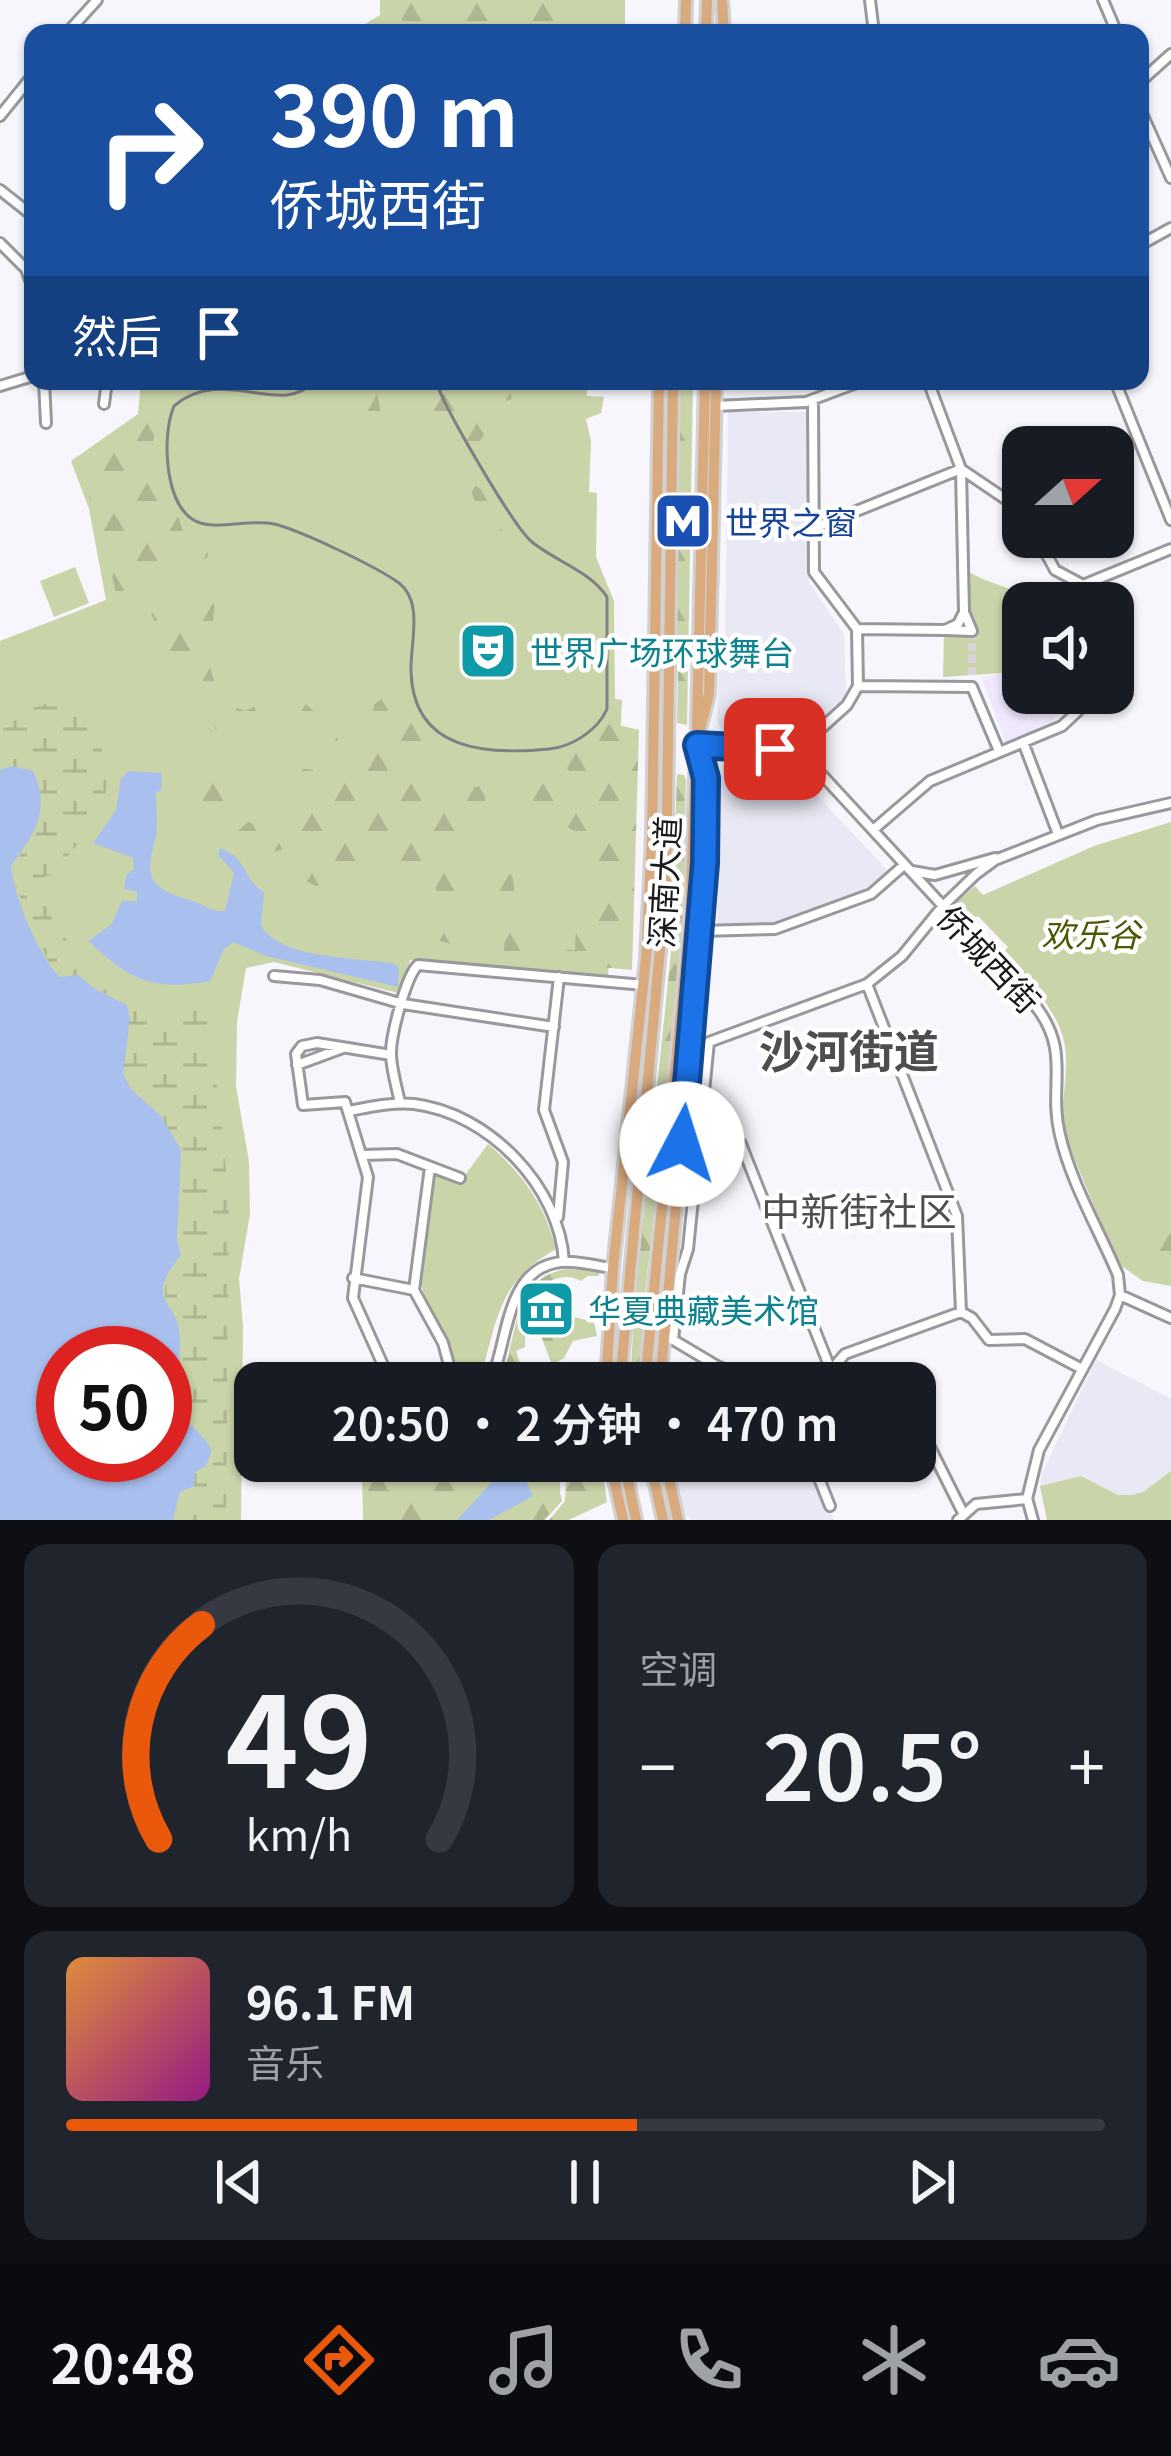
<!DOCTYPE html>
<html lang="zh">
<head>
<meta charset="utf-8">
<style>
	:root { --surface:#171b24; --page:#20242c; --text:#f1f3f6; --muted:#9ea1a6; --line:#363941; --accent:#ea580c }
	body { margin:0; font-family:Georgia,"Noto Sans SC",serif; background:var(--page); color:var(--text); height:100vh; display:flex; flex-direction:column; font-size:45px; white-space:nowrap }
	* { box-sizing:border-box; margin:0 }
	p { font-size:39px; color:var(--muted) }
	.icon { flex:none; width:66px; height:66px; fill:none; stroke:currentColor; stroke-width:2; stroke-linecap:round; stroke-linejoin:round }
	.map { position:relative; height:1520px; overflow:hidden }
	.drawer { display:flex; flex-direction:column; gap:24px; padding:24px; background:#0d0f14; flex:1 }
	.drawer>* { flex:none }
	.top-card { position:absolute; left:24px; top:24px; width:1125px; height:366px; border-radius:24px; box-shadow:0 3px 9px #0004; background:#1a4fa0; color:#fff; overflow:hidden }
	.needle { width:78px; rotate:69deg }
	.controls { position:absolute; left:1002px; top:426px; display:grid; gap:24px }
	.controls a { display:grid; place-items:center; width:132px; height:132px; border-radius:24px; background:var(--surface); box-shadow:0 3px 9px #0004; font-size:60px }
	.speed { position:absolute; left:36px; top:1326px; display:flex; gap:24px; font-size:60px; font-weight:700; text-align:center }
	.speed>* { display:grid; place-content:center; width:156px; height:156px; border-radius:50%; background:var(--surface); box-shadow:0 3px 9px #0004; line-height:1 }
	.speed .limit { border:18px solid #d22; background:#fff; color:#111 }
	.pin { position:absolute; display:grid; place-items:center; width:102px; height:102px; color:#fff; margin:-51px; border-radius:24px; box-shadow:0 6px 18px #0006 }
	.me { position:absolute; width:132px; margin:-66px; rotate:5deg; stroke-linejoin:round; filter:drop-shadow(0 0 9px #0008) }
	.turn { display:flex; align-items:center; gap:42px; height:252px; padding:0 48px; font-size:54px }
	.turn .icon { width:156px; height:156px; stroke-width:2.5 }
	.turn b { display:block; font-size:84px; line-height:102px }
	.then { display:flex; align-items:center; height:114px; padding:0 48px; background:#0003; gap:24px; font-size:45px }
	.big { font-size:90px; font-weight:600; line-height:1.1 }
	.drawer .tile { flex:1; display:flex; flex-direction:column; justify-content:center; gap:18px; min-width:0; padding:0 42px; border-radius:24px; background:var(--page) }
	.drawer .dial { align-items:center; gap:0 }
	.dial svg { height:312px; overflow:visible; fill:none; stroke:var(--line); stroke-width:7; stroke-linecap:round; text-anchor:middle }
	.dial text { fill:var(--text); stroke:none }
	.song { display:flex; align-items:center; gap:36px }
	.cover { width:144px; height:144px; border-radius:18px; background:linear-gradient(135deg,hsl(30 70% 55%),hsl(310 70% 35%)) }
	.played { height:12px; border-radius:6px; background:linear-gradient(90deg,var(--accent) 55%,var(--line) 55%) }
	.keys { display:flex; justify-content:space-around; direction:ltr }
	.heat { display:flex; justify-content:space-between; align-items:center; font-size:66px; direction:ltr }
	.drawer .tiles { flex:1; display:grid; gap:24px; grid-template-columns:1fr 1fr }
	.tile:last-child { grid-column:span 2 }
	.trip { position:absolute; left:234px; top:1362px; width:702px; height:120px; border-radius:24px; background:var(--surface); box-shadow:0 3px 9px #0004; font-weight:600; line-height:120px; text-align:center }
	.tabs { display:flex; height:192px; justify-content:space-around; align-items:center; background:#090b0e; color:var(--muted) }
	.tabs .icon { width:84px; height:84px }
	.tabs .selected { color:var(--accent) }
	.tabs b { font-size:54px; color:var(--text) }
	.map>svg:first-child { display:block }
	.built { fill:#e9e9f6 }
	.education { fill:#f0e9fe }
	.green { fill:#cad4a9; fill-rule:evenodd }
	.forest { fill:url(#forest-firs) }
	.wetland { fill:url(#wetland-marsh) }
	.water { fill:#a9c0ee; fill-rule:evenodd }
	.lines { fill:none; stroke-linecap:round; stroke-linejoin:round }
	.minor-tunnel { stroke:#d5d5da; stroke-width:8; stroke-dasharray:8 4; stroke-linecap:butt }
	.minor-casing { stroke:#98989d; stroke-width:14 }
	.major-casing { stroke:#d1d1d2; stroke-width:16 }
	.minor { stroke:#fff; stroke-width:8 }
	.major { stroke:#daaa7f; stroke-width:10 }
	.rail { stroke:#818185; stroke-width:3 }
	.route-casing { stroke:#114b97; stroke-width:30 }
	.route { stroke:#1a73e8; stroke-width:21 }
	.labels { text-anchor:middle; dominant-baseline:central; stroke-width:9; stroke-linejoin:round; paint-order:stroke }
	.transit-label { font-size:33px; fill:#164399; stroke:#fff; text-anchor:start }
	.culture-label { font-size:33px; fill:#0d838f; stroke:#fff; text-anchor:start }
	.street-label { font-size:33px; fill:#1a1a1c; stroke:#fff }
	.park-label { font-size:33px; font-style:italic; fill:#4c5802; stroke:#fff }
	.quarter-label { font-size:39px; fill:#4d4e52; stroke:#fff }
	.district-label { font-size:45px; font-weight:bold; fill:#4d4e52; stroke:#fff }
</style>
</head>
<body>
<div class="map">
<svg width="1171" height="1520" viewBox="0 0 1171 1520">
	<defs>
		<pattern id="forest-firs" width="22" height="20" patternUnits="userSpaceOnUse" patternTransform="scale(3)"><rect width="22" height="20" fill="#cad4a9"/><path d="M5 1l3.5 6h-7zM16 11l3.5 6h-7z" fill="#adb591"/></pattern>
		<pattern id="wetland-marsh" width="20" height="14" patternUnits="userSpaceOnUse" patternTransform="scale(3)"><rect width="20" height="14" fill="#cad4a9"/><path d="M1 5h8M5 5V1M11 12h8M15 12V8" fill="none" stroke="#adb591"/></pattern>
	</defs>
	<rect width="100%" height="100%" fill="#f6f6fc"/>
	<path class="built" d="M728,412H809V583L844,634L846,696L791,746L729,736L717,723L720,641L725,640Z
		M722,765L794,771L891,874L877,888L779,925H717Z
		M1096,1360L1171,1399V1520H1047L1040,1486L1042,1473Z
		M672,1461H808L834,1520H691L683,1511Z"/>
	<path class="education" d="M1004,673L1023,684V693H1055L1062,704L1050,726L1006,743L981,677Z"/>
	<path class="green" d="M380,0H625V33H350L380,15Z
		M141,381H587V396L604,397L601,413L586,419L591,441L589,492L597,493L596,557L614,601L615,699L622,700L608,977L410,960L402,994L274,962L246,968L237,1022L236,1086L249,1162L250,1214L239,1279L243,1326L241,1520H0V641L106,600L89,509L71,461L138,414ZM63,1353H165V1455H63Z
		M75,567L89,603L54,617L40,581Z
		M969,572C991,585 1014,587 1036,603H1023V684L1004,673L943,677L944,633H978L968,612Z
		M1171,822V1286L1143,1281L1123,1267L1113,1252L1065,1136C1059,1110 1067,1085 1066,1059C1066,1015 1030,984 1002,954L1008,947L978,916L972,920L956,902L975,886L983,895L1094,846Z
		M488,1144C522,1173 545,1205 556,1249C494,1284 499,1322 478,1383H459C456,1340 421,1309 420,1274L433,1173L460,1182Z
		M379,1461H553L562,1501L545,1520H363L362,1474Z
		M1171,1471V1520H1047L1040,1486L1081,1476L1118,1495H1131L1143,1492Z"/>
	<path class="forest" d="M380,0H586L587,19L597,33H426L380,8Z
		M148,381H198L182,390H171L162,407L151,449L160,463L184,534L211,538L207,558L176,566L166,585L117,598L100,522L80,478C109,435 142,437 148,381Z
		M319,381H375L384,432L372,439L346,411L338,415L322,399Z
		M408,381H506L512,399L494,405L486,386L469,392L477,416L425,419Z
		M676,381H693L687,725L677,723L678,662L674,628Z
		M500,412L505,416L503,424C478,438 472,442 478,473L472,482L479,488L488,484L506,510L489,512L491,522L499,524L511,550L522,541L530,547L519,561L496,557L447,427L466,425Z
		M202,591L215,602L212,630L206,638C209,667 213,701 245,711L264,702L272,713L249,727L247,738L215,729L210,704L190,700L182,673L151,614L170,602L184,609L196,605Z
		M400,684L416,713L445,742L472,758L457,761L430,745H403L391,756L385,781L449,787L464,810L472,788L483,785L489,794L485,800L486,828L463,865L476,873L463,941L455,945L432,939L438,919L436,888L407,886L379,872L368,834H361L359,880L316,886L305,881L295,846L273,852L237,832L248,822L288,829L290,784L299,782L300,768L313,770L310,782L317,796C334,795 376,752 378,734C379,724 372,716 374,705Z
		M291,691L334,729L339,744C330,740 322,728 313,725C294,718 290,728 279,703L282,693Z
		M611,723L639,730L632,970L503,958C506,937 506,919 489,905L498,884L512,871L516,908L528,949L575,950L576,918L594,902L600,846L540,811L527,796L545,782L578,797L585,787L558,759L561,753L577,749Z
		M217,757L230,760L233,778L243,793L222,818L210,820L201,802L203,771Z
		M677,774L684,775L686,780L682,952L645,1295L641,1383H630L635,1296L671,953Z
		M1171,1230V1276L1151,1274L1137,1258Z
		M566,1269L601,1271L598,1276H588L581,1281C562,1270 542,1284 527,1298L525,1347L516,1351L521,1366L526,1365L529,1371L549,1365L553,1375L537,1383H499C519,1341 509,1279 566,1269Z
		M570,1316L594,1322L597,1336L573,1341L564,1358L552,1365L540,1333Z
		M382,1461H484L434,1520H367L364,1476Z
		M538,1461H552C565,1484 563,1504 543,1520H490L534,1497L530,1480L542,1470Z
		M578,1461H601L607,1502L569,1520H549L565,1501L566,1481L582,1473Z"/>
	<path class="wetland" d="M58,700L76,701C98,727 115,771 102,807C94,830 67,855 52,875L46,876L37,886L52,919L76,953L144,1012L198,1009L210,1018L229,1200L226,1520H173L180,1492L185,1488L194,1430L182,1411L178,1378L183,1355L176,1334L177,1322C158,1297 163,1279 181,1255L177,1240L180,1171L147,1103L131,1089L123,1074L120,1000L95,989L85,979L60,977L51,968L12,878L11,866L35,837L39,826L25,766L0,770V731L33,708Z"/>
	<path class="water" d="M12,766L33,771C52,811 33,836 11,866C14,896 38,956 60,977L78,975L95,989L127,1005L130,1018L123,1074L131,1089L161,1116L181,1150L177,1240L181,1255C174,1264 164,1276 163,1288C162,1303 174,1310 177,1322C186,1349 171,1385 184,1414C191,1429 206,1436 212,1451L205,1467L195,1472L194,1486L180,1492L173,1520H0V770ZM165,1353V1455H63V1353Z
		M129,771L162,773L161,791L156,792C156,806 159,826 155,840C144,879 151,889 190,900C204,904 211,913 225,911L234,873L218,855L220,848C249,859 242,879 264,892L261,925C279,960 360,957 395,964L399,968L398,987L266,956L233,942L224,949L210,981C151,992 129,979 88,941L111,925L122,901H137V892L124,889L126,876L134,869L133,858L93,843L116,810L121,778Z
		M511,1461H517L533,1496L489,1520H457Z"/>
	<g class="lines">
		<path class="minor-tunnel" d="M972,631V679"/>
		<defs>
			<path id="minor" d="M870,0L874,33
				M1103,0L1117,33
				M67,33L97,0
				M1140,82L1171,54
				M1140,109L1171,178
				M0,116L33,75
				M0,190L33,216
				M0,243L26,269L33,288
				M1140,245L1171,228
				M44,381L46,423
				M928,381L961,469L1023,511
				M1115,381L1171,520
				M0,386L33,376
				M104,404L107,381
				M715,406L806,402L862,381
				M814,528L961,469L964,612L972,631L945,630
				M1037,537L1055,570L1083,585
				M1083,585L1171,549
				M1083,585L1090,603
				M857,629L945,630L958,624L963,614
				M1113,660V675
				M858,686L972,687L999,751
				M1023,742L1058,834
				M697,745L782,749L811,763L1037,1008C1071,1053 1048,1087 1060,1135C1071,1183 1099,1230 1118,1275L1120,1295L1115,1309L1039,1450L1027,1499
				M795,752L847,705L858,686L857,629L814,572L813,400
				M873,830L930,781L1062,726L1097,693
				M912,871L935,875L995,858
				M701,931L775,929L871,894L904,865
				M274,976L320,980L403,1004L554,1027
				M867,984L957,1216L961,1312
				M297,1065L343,1048
				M400,1103C397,1088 392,1072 391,1056C390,1037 406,976 418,965L644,985
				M349,1111C370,1107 392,1102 414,1104C489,1113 560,1187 564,1262
				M363,1155L397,1154L460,1178
				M698,1160L706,1151L741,1144L836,1383
				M430,1167L414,1290L443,1343L454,1383
				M558,1217L563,1162L544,1110L559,977
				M353,1278L414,1290
				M1120,1295L1171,1318
				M961,1312L972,1318L989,1340L1025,1339L1082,1369
				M670,1338L717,1366L758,1383
				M673,1340L680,1274L688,1249L709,1042L867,984L902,956L942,907L976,874L995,860L1097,820L1171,803
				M831,1370L845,1354L961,1312
				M391,1383L353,1298L368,1177L345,1102L303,1105L296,1054L302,1046L317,1043L391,1055
				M490,1383C508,1346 504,1273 555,1263C573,1259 595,1266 613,1268
				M798,1383L831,1370
				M919,1425L963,1513
				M812,1461L830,1506
				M349,1469L364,1461
				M1027,1498L1033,1520
				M958,1520L976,1504L1027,1499"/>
			<path id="major" d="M722,0L724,33
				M685,33L686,0
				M706,33L707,0
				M697,728L705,381
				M606,1383L613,1268L646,959L652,837L659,381
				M620,1383L666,884L673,381
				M645,1383L690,918L696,753
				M660,1383L701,931L706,778L696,745L709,694L716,381
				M610,1461L623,1520
				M624,1461L636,1520
				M650,1461L663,1520
				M665,1461L678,1520"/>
		</defs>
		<use href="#minor" class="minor-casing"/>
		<use href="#major" class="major-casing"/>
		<use href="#minor" class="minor"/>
		<use href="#major" class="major"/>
		<path class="rail" d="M314,381C282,419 223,364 174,406C162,434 164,500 192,519C212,533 250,518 274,524C300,530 377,567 399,583C424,602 410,644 411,671C413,752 488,755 549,749C572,747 598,730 607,709V597C590,571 555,561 532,542C513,526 443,406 436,381"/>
	</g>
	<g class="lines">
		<defs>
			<path id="route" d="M682,1144L705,863L706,778L697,745L775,749"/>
		</defs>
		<use href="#route" class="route-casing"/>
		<use href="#route" class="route"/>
	</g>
	<defs>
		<symbol id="metro-square" viewBox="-11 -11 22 22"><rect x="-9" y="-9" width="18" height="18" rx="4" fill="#1a4fb4" stroke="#fff"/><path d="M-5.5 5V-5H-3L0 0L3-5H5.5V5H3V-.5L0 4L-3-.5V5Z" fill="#fff"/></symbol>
		<symbol id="theatre-square" viewBox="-11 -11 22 22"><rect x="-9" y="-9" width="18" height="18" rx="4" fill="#0f9aa8" stroke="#fff"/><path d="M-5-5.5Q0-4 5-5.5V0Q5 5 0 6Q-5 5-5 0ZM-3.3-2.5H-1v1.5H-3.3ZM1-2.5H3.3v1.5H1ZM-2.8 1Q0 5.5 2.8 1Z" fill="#fff"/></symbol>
		<symbol id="museum-square" viewBox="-11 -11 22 22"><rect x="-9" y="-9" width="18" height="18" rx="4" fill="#0f9aa8" stroke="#fff"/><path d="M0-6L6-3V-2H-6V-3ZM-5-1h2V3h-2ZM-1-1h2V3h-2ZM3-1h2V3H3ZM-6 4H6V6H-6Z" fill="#fff"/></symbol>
	</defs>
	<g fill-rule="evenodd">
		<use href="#metro-square" x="650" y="488" width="66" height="66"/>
		<use href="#theatre-square" x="455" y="618" width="66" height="66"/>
		<use href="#museum-square" x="513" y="1276" width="66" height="66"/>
	</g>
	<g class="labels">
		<g class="transit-label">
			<text x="725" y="521">世界之窗</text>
		</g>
		<g class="culture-label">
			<text x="530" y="651">世界广场环球舞台</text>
			<text x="588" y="1309">华夏典藏美术馆</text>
		</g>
		<g class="street-label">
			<text transform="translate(663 882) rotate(-87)">深南大道</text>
			<text transform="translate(990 958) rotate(47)">侨城西街</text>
		</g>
		<g class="park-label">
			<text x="1091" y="933">欢乐谷</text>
		</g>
		<g class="quarter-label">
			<text x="859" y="1209">中新街社区</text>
		</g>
		<g class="district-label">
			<text x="849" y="1048">沙河街道</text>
		</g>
	</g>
</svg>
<div class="controls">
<a><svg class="needle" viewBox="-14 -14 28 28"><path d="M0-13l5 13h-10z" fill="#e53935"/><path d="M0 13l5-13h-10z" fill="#9ea1a6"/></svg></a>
<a><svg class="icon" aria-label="sound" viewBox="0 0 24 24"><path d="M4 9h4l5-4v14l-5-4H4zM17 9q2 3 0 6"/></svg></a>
</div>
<div class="speed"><div class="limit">50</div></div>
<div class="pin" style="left:775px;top:749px;background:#d93025"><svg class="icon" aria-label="arrive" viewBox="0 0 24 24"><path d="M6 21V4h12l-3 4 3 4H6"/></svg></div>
<svg class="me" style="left:682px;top:1144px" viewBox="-20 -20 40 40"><circle r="19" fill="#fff"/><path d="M0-13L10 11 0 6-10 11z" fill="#1a73e8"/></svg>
<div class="trip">20:50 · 2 分钟 · 470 m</div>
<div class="top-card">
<div class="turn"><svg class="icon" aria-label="right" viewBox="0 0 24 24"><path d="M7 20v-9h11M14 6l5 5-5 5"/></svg><div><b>390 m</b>侨城西街</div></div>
<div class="then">然后<svg class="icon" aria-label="arrive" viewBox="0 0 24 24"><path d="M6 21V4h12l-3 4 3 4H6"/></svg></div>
</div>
</div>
<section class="drawer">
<div class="tiles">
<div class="tile dial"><svg viewBox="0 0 100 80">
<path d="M14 69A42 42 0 1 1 86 69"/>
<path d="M14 69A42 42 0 0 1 25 14" stroke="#ea580c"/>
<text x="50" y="56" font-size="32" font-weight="700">49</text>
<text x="50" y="72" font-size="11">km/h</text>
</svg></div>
<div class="tile"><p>空调</p>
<div class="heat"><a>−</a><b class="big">20.5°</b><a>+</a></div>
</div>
<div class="tile">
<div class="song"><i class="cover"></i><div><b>96.1 FM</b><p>音乐</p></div></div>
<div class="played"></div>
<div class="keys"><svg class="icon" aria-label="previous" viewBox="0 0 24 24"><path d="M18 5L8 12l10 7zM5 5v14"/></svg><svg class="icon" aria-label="pause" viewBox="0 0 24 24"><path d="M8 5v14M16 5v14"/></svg><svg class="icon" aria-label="next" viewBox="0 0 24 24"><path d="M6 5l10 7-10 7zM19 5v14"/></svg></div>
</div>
</div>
</section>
<nav class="tabs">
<b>20:48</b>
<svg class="icon selected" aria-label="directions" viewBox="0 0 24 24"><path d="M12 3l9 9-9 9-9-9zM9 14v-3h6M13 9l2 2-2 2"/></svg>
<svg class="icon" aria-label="music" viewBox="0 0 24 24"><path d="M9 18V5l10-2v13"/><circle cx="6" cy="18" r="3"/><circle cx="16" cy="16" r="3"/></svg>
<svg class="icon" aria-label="phone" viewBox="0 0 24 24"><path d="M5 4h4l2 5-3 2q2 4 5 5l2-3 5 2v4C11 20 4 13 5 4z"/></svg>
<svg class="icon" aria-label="climate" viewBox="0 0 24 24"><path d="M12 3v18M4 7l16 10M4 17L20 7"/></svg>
<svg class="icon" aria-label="car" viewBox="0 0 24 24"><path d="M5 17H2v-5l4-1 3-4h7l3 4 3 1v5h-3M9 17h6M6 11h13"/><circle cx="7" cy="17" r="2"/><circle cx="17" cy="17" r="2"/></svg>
</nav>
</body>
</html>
